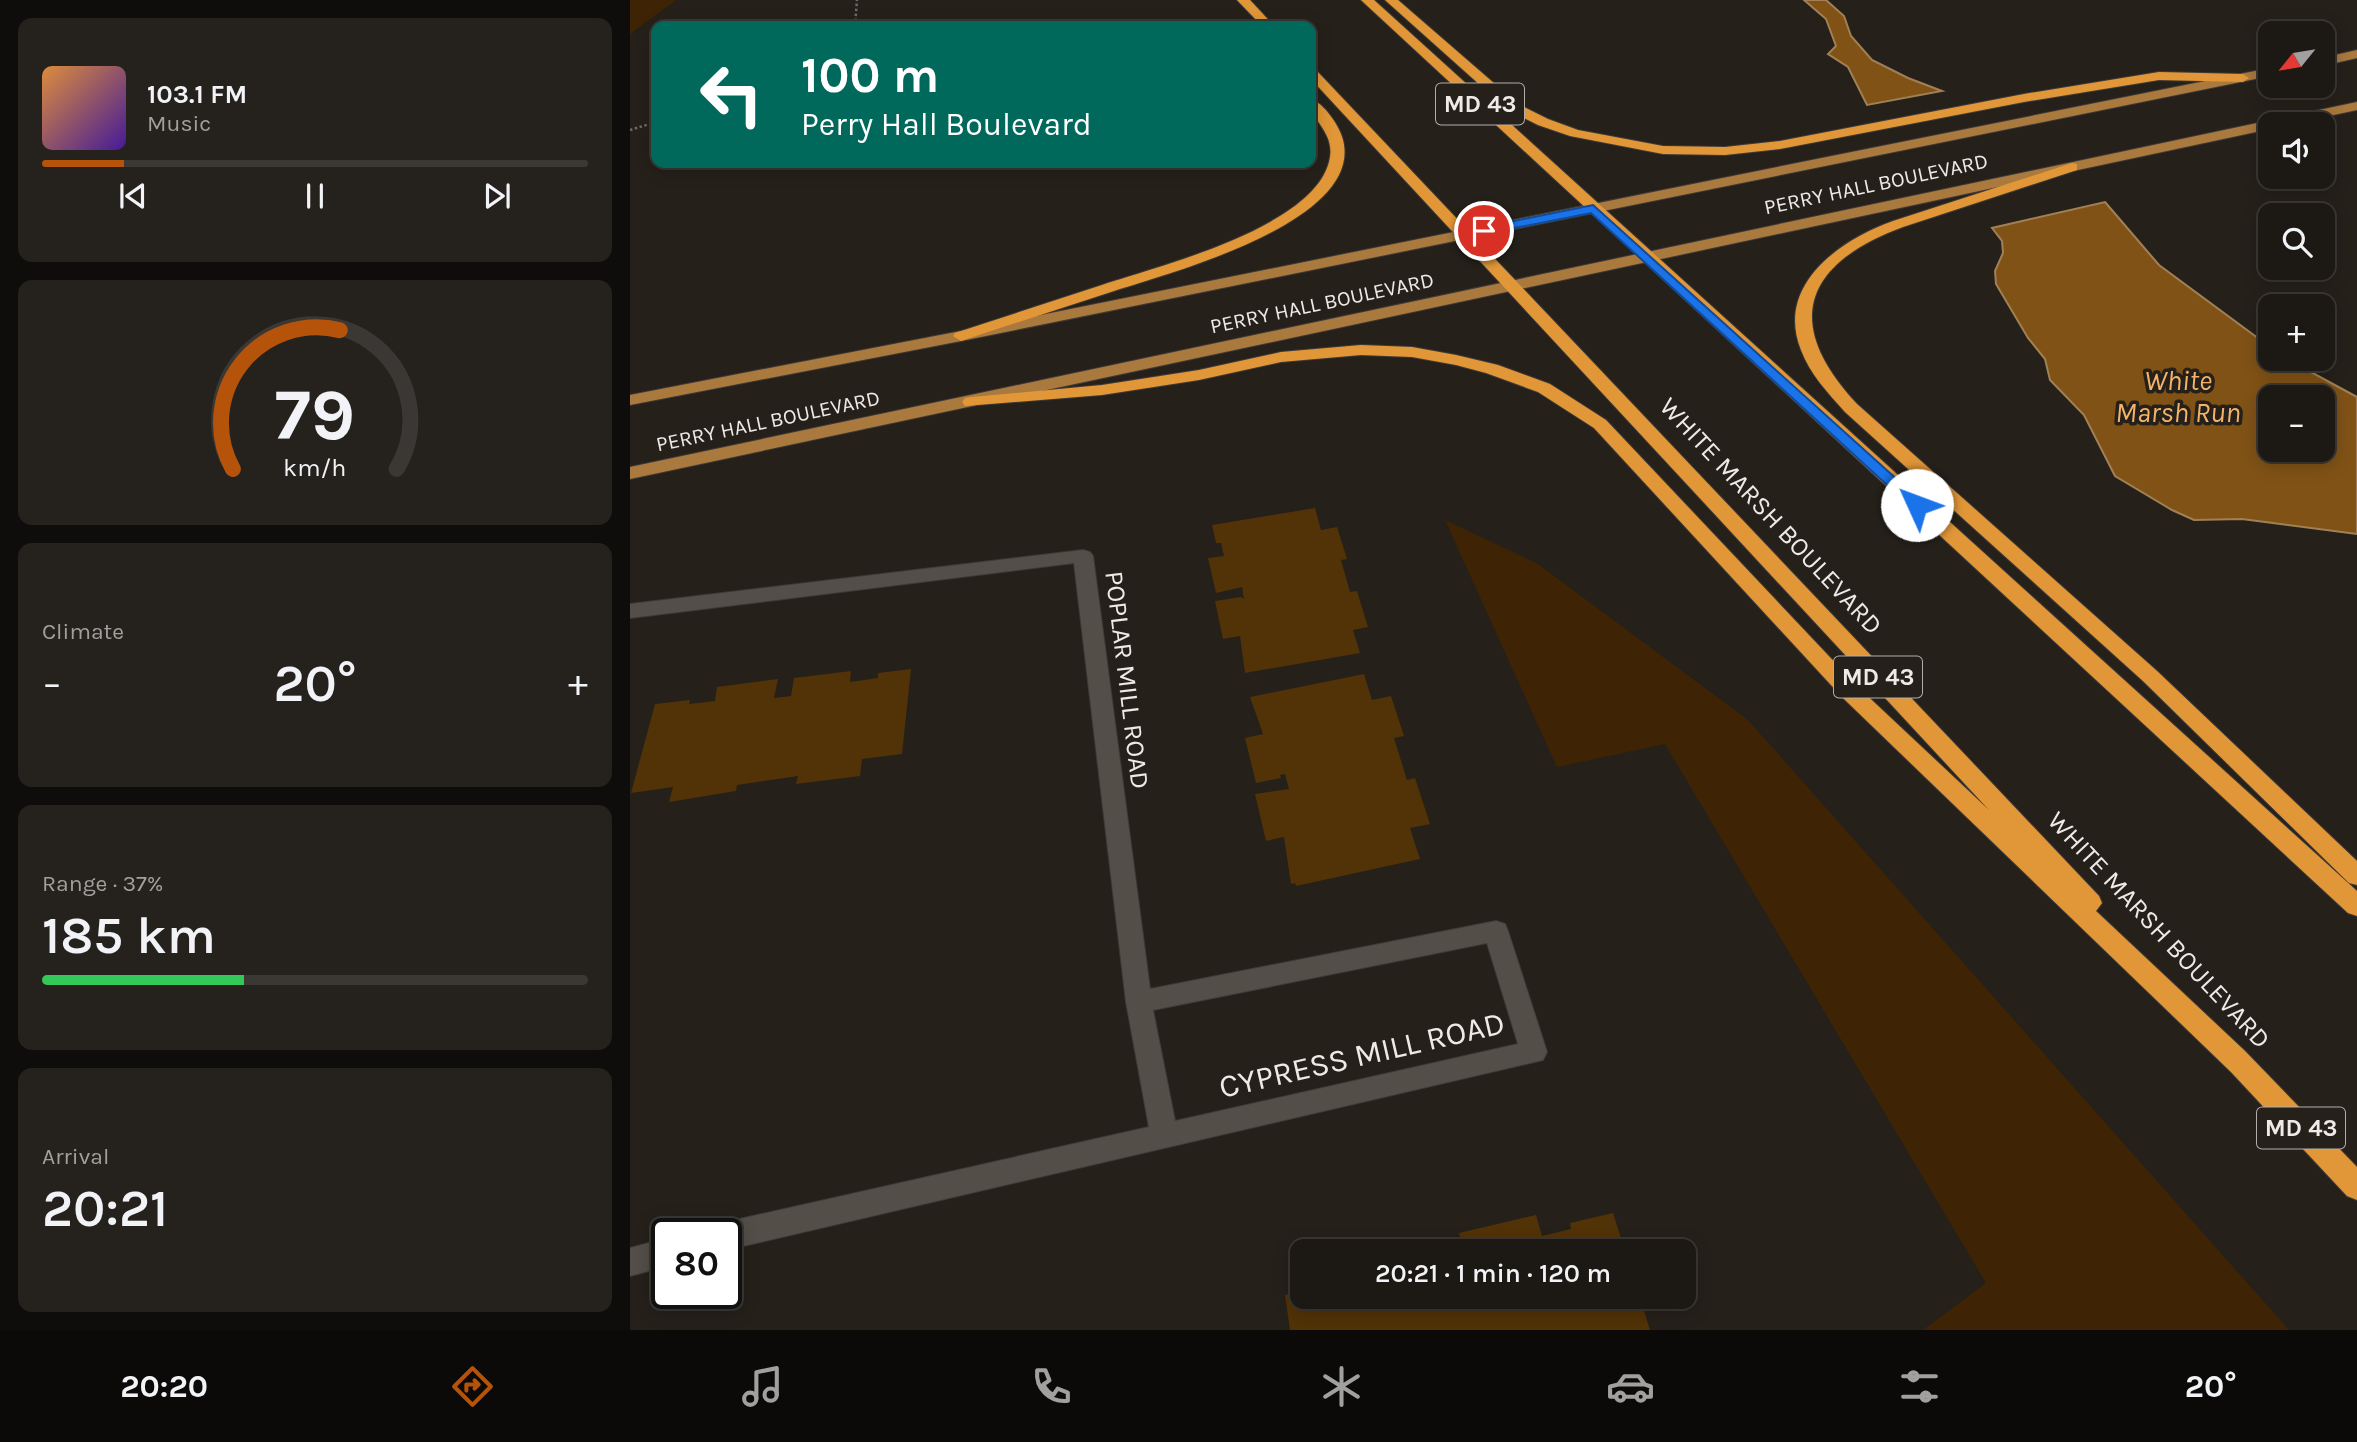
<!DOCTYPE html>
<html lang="en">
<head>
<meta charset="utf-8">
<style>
	:root { --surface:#1c1814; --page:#25211d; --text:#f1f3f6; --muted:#a0a0a0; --line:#3a3734; --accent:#b45309 }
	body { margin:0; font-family:Karla,sans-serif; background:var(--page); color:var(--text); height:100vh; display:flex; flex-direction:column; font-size:26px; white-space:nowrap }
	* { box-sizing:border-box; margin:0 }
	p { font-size:23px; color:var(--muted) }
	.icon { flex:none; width:38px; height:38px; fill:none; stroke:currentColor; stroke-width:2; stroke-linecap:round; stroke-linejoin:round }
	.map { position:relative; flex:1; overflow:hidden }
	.drawer { display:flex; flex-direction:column; gap:18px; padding:18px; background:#0f0d0b; width:630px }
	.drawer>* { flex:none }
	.top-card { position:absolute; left:21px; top:21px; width:665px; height:147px; border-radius:14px; box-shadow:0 4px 18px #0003,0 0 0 2px var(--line); background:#00695c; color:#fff; overflow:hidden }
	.needle { width:46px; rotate:240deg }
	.fabs { position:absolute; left:1628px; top:21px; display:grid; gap:14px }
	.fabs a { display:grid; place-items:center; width:77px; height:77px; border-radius:14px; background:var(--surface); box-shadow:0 4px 18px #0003,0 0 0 2px var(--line); font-size:35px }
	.speed { position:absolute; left:21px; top:1218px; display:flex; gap:14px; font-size:35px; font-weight:700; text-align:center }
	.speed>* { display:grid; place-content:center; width:91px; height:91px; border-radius:50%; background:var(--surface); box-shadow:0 4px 18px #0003,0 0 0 2px var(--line); line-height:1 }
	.speed .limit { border:4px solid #111; border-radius:10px; background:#fff; color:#111 }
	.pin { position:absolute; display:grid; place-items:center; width:60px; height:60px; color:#fff; margin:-30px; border:4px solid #fff; border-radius:50%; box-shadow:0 2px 7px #0007 }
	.me { position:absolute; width:77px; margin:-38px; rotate:313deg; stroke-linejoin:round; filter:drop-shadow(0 0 5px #0008) }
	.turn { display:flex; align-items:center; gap:24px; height:147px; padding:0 35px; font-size:32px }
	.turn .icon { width:91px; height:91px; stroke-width:2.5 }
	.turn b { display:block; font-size:49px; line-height:60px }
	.big { font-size:52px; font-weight:600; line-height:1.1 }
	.drawer .card { flex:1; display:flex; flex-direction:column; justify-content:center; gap:10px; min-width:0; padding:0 24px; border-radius:14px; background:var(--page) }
	.drawer .dial { align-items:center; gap:0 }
	.dial svg { height:182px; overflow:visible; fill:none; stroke:var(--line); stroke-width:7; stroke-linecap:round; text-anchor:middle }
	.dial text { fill:var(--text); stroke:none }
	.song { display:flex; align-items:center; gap:21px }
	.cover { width:84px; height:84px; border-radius:10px; background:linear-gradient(135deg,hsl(30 70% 55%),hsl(260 70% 35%)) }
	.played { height:7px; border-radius:4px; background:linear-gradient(90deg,var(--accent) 15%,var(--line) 15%) }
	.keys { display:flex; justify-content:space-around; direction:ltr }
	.heat { display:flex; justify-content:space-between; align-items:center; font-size:38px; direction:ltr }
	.charge { height:10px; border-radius:5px; background:linear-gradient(90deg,#34c759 37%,var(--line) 0) }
	.trip { position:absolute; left:660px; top:1239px; width:406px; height:70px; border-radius:14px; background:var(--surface); box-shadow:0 4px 18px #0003,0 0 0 2px var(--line); font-weight:600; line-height:70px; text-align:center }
	.tabs { display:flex; height:112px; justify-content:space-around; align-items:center; background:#0b0a08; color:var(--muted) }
	.tabs .icon { width:49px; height:49px }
	.tabs .selected { color:var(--accent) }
	.tabs b { font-size:32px; color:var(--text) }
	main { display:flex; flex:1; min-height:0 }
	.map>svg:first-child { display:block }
	.green { fill:#3e2404 }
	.water { fill:#805216; stroke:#a18055; stroke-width:2; fill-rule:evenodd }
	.building { fill:#523207 }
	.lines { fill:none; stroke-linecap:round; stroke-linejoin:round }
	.minor-casing { stroke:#3f3a37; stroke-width:2 }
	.major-casing { stroke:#3f3a37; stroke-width:2 }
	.highway-casing { stroke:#3f3a37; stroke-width:2 }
	.path { stroke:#6f6b66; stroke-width:2.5; stroke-dasharray:2.5 2.5; stroke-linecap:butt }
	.minor { fill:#544e48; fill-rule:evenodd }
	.major { fill:#a9793e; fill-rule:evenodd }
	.highway { fill:#e19637; fill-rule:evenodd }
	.route { fill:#1a73e8; stroke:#114b97; stroke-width:2 }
	.labels { text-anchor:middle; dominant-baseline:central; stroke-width:7; stroke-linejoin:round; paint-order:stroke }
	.far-street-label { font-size:21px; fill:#eeeae7; stroke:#25201a }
	.shield { fill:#25201a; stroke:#b2adaa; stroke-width:2 }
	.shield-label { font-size:24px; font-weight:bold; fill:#eeeae7 }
	.street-label { font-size:26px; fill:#eeeae7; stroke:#25201a }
	.water-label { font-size:28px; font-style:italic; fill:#f4b369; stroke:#25201a }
	.near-street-label { font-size:32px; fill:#eeeae7; stroke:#25201a }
</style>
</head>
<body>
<main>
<section class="drawer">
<div class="card">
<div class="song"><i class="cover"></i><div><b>103.1 FM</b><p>Music</p></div></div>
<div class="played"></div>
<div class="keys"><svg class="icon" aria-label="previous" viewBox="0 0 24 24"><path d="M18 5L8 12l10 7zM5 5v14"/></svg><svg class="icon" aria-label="pause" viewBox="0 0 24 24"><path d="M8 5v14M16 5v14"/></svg><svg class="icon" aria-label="next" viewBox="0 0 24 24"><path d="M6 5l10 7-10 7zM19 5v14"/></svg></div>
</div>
<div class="card dial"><svg viewBox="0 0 100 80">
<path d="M14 69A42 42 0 1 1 86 69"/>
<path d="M14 69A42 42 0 0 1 61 8" stroke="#b45309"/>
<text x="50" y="56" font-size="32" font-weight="700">79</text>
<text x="50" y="72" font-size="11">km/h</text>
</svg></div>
<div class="card"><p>Climate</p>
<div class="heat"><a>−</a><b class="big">20°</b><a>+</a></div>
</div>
<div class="card"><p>Range · 37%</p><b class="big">185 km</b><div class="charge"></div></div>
<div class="card"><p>Arrival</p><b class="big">20:21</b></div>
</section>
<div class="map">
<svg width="1727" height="1330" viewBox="0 0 1727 1330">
	<rect width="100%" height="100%" fill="#25201a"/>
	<path class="green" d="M0,0H46L0,34Z
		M815,520L908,564L1118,720L1659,1330H1293L1356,1283L1035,744L927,767Z"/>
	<path class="water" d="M1174,0H1196L1214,16L1221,36L1242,60L1278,78L1312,91L1237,105L1218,67L1198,54L1206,46L1196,19Z
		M1475,202L1529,265L1640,347V359H1657L1727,397V534L1612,519L1564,520L1542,510L1485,476L1454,415L1420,380L1415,359L1398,338L1366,284L1365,271L1373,253L1372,241L1362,228ZM1640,397H1692V450H1640Z"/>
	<path class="building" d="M685,508L691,530L707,527L717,559L711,560L720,592L727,591L738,627L723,630L730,653L615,673L610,636L593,639L585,601L611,597L614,599L612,587L586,593L578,558L594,556L591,543H586L582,525Z
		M281,669L272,754L232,759L230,776L166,784L168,776L107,785L106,791L39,802L43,787L1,793L25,704L60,700L59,704L85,701L87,687L148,679L144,698L161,696L164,678L221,671L220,682L248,678V673Z
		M734,674L742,700L761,696L774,736L764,738L777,780L785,778L800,824L780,828L790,859L666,886L665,883L661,884L654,837L636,841L625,794L659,789L655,774L650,775L651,778L626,783L615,738L633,734L620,697Z
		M983,1213L995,1251H834L829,1233L906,1215L912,1236L941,1229L940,1223Z
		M808,1237L811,1251H753L752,1250Z
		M672,1291V1297H1010L1020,1330H660L655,1295Z"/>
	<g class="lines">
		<defs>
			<path id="minor" d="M453,550L460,552L463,556L520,989L866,921L875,924L878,931L917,1052L913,1060L96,1250V1234H82L86,1226L96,1222L519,1127L496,1002L444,563L0,618V604ZM857,943L888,1044L545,1121L523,1010Z
				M37,1238V1266L0,1276V1248Z"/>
			<path id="major" d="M1727,50V58L1692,66V58Z
				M1640,68V76L331,341L0,405V395L331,331Z
				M1727,102V110L1661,124H1640V129L0,479V467Z"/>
			<path id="highway" d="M607,0H620L644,26H632Z
				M731,0H744L1727,891V916L1718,913Z
				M755,0H768L888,104L918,119L948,130L1033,146L1095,147L1150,141L1394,94L1529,72L1613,74L1619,78L1613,82L1529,80L1394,102L1150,149L1095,155L1033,154L940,136L908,125L878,110Z
				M681,68L685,69L1469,896L1472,903L1466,911L1615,1051L1727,1167V1200L1717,1196L1601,1072L1213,698L964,428L908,392L856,373L826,365L782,357L731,355L651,362L569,380L472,395L335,406L332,402L335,398L341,397L472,385L569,370L651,352L731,345L782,347L826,355L868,365L920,384L976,420L1229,688L1359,810L681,79Z
				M681,99C694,103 710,127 713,140C734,222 539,273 484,291C435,307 386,323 337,339L331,341L323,336L325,333C374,317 423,301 472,285C529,266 682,228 699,162C707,132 680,123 681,99Z
				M1442,163L1447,164V170L1273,227C1173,264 1152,324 1227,404L1527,671L1727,861V885L1719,883L1513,681L1215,412C1198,393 1180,374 1171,350C1145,285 1210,240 1263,221Z"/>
		</defs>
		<use href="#minor" class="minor-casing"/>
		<use href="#major" class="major-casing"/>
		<use href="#highway" class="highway-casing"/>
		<path class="path" d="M225,26L227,0
			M0,130L26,122"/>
		<use href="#minor" class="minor"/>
		<use href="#major" class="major"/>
		<use href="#highway" class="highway"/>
	</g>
	<path class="route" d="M963,205L1292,502V508H1282L961,213L854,234L848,231L854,227Z"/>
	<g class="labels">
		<g class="far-street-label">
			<text transform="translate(1246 184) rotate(-12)">PERRY HALL BOULEVARD</text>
			<text transform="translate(692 303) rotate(-12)">PERRY HALL BOULEVARD</text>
			<text transform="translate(138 421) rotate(-12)">PERRY HALL BOULEVARD</text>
		</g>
		<g class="shield">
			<rect x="806" y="83.5" width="88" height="41" rx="5"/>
			<rect x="1204" y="656.5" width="88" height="41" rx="5"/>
			<rect x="1627" y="1107.5" width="88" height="41" rx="5"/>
		</g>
		<g class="shield-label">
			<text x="850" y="104">MD 43</text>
			<text x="1248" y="677">MD 43</text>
			<text x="1671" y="1128">MD 43</text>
		</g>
		<g class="street-label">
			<text transform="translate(1141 516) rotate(47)">WHITE MARSH BOULEVARD</text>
			<text transform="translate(497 680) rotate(83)">POPLAR MILL ROAD</text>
			<text transform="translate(1529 930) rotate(47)">WHITE MARSH BOULEVARD</text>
		</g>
		<g class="water-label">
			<text x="1548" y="380">White<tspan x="1548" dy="32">Marsh Run</tspan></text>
		</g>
		<g class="near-street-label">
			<text transform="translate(732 1055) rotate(-13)">CYPRESS MILL ROAD</text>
		</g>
	</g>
</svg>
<div class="fabs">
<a><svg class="needle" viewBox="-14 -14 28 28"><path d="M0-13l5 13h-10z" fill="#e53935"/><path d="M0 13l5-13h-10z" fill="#a0a0a0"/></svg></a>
<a><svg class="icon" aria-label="sound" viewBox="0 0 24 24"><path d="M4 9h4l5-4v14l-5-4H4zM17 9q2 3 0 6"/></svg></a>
<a><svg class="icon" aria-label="search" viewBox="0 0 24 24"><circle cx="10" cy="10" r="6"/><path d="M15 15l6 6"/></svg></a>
<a>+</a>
<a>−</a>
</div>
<div class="speed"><div class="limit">80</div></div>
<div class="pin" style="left:854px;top:231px;background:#d93025"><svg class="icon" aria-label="arrive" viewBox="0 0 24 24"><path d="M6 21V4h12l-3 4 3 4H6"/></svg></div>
<svg class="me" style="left:1287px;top:505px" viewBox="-20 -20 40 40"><circle r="19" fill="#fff"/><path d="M0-13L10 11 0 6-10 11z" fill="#1a73e8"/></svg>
<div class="trip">20:21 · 1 min · 120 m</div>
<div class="top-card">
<div class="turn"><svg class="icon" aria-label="left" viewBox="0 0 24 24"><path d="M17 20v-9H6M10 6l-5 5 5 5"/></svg><div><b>100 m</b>Perry Hall Boulevard</div></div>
</div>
</div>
</main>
<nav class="tabs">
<b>20:20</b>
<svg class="icon selected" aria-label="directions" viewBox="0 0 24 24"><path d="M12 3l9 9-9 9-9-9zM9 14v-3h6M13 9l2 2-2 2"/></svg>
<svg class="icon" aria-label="music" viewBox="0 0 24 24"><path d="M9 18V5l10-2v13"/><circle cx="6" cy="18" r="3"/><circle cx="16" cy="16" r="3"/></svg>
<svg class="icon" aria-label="phone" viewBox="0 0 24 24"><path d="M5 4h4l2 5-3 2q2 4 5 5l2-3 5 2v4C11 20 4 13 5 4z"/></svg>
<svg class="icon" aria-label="climate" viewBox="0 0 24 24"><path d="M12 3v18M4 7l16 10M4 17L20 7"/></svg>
<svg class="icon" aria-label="car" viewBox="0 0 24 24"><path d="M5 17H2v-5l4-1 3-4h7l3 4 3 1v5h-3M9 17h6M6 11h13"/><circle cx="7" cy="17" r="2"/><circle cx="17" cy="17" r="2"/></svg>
<svg class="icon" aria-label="filters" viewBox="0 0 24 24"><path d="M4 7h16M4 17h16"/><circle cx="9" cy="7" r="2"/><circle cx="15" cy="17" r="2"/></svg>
<b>20°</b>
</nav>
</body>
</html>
